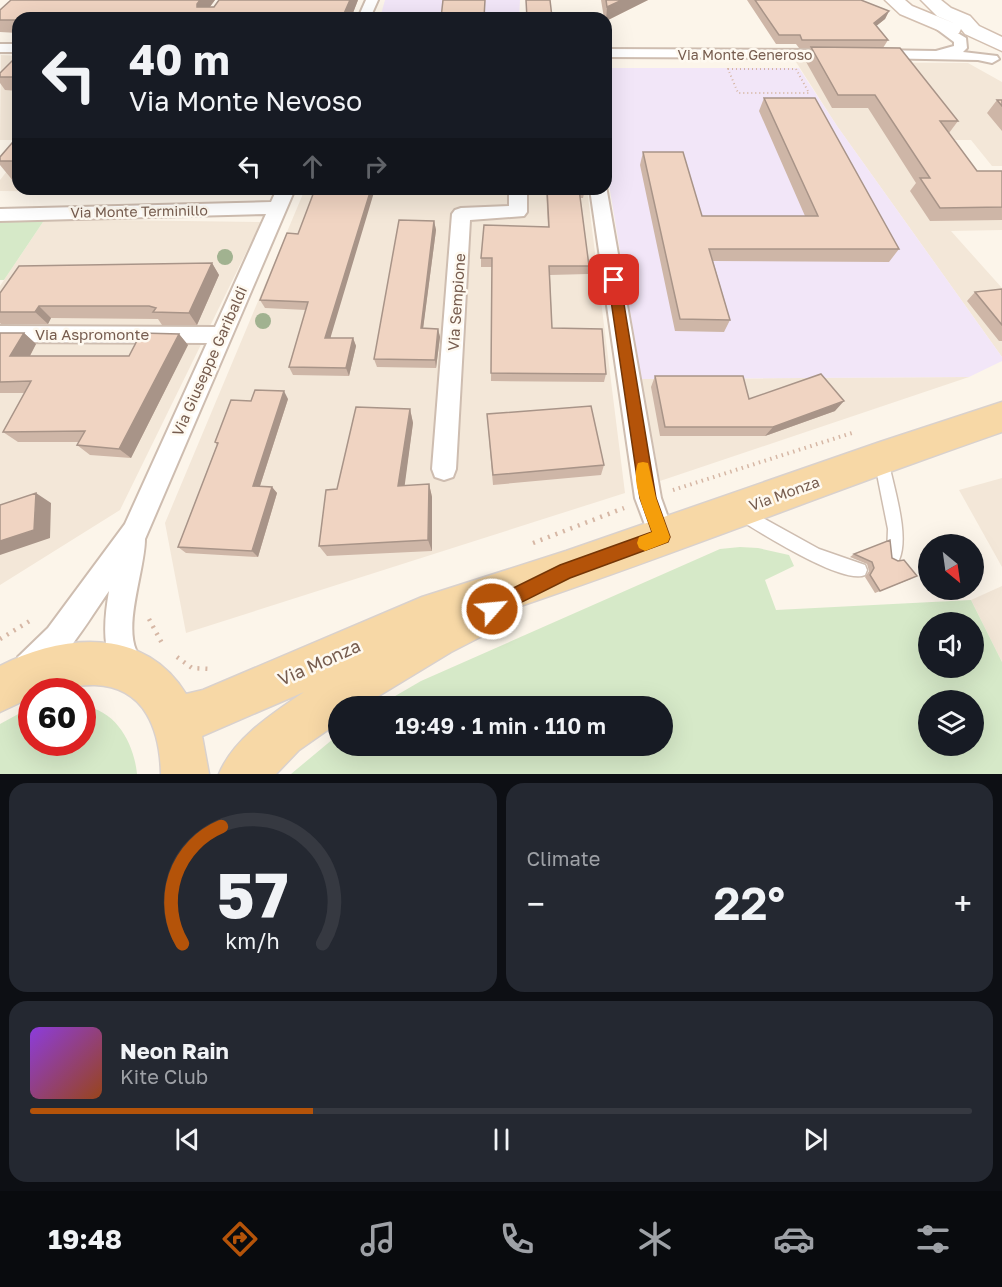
<!DOCTYPE html>
<html lang="en">
<head>
<meta charset="utf-8">
<style>
	:root { --surface:#171b24; --page:#242831; --text:#f1f3f6; --muted:#9ea1a6; --line:#363941; --accent:#b45309 }
	body { margin:0; font-family:"Golos Text",sans-serif; background:var(--page); color:var(--text); height:100vh; display:flex; flex-direction:column; font-size:22px; white-space:nowrap }
	* { box-sizing:border-box; margin:0 }
	p { font-size:20px; color:var(--muted) }
	.icon { flex:none; width:33px; height:33px; fill:none; stroke:currentColor; stroke-width:2; stroke-linecap:round; stroke-linejoin:round }
	.map { position:relative; height:774px; overflow:hidden }
	.drawer { display:flex; flex-direction:column; gap:9px; padding:9px; background:#0d0f14; flex:1 }
	.drawer>* { flex:none }
	.banner { position:absolute; left:12px; top:12px; width:600px; height:183px; border-radius:18px; box-shadow:0 6px 24px #0002; background:#171b24; color:var(--text); overflow:hidden }
	.needle { width:39px; rotate:151deg }
	.tools { position:absolute; left:918px; top:534px; display:grid; gap:12px }
	.tools a { display:grid; place-items:center; width:66px; height:66px; border-radius:50%; background:var(--surface); box-shadow:0 6px 24px #0002; font-size:30px }
	.speed { position:absolute; left:18px; top:678px; display:flex; gap:12px; font-size:30px; font-weight:700; text-align:center }
	.speed>* { display:grid; place-content:center; width:78px; height:78px; border-radius:50%; background:var(--surface); box-shadow:0 6px 24px #0002; line-height:1 }
	.speed .limit { border:9px solid #d22; background:#fff; color:#111 }
	.pin { position:absolute; display:grid; place-items:center; width:51px; height:51px; color:#fff; margin:-26px; border-radius:12px; box-shadow:0 3px 9px #0006 }
	.me { position:absolute; width:66px; margin:-33px; rotate:63deg; stroke-linejoin:round; filter:drop-shadow(0 0 4px #0008) }
	.turn { display:flex; align-items:center; gap:21px; height:126px; padding:0 18px; font-size:27px }
	.turn .icon { width:78px; height:78px; stroke-width:2.5 }
	.turn b { display:block; font-size:42px; line-height:51px }
	.lanes { display:flex; align-items:center; height:57px; padding:0 18px; background:#0003; justify-content:center; gap:30px; direction:ltr }
	.lanes .off { opacity:.35 }
	.big { font-size:45px; font-weight:600; line-height:1.1 }
	.drawer .tile { flex:1; display:flex; flex-direction:column; justify-content:center; gap:9px; min-width:0; padding:0 21px; border-radius:18px; background:var(--page) }
	.drawer .dial { align-items:center; gap:0 }
	.dial svg { height:156px; overflow:visible; fill:none; stroke:var(--line); stroke-width:7; stroke-linecap:round; text-anchor:middle }
	.dial text { fill:var(--text); stroke:none }
	.song { display:flex; align-items:center; gap:18px }
	.cover { width:72px; height:72px; border-radius:9px; background:linear-gradient(135deg,hsl(270 70% 55%),hsl(20 70% 35%)) }
	.played { height:6px; border-radius:3px; background:linear-gradient(90deg,var(--accent) 30%,var(--line) 30%) }
	.keys { display:flex; justify-content:space-around; direction:ltr }
	.heat { display:flex; justify-content:space-between; align-items:center; font-size:33px; direction:ltr }
	.drawer .tiles { flex:1; display:grid; gap:9px; grid-template-columns:1fr 1fr }
	.tile:last-child { grid-column:span 2 }
	.trip { position:absolute; left:328px; top:696px; width:345px; height:60px; border-radius:30px; background:var(--surface); box-shadow:0 6px 24px #0002; font-weight:600; line-height:60px; text-align:center }
	.menu { display:flex; height:96px; justify-content:space-around; align-items:center; background:#090b0e; color:var(--muted) }
	.menu .icon { width:42px; height:42px }
	.menu .current { color:var(--accent) }
	.menu b { font-size:27px; color:var(--text) }
	.map>svg:first-child { display:block }
	.residential { fill:#f3e7d8 }
	.education { fill:#f2e6f8 }
	.green { fill:#d6e9c8; fill-rule:evenodd }
	.lines { fill:none; stroke-linecap:round; stroke-linejoin:round }
	.lane-casing { stroke:#cebdb0; stroke-width:3 }
	.street-casing { stroke:#cebdb0; stroke-width:4 }
	.secondary-casing { stroke:#d3bfb0; stroke-width:3 }
	.primary-casing { stroke:#d9d1cd; stroke-width:3 }
	.path-far2 { stroke:#d6b7a5; stroke-width:2; stroke-dasharray:1 3; stroke-linecap:butt }
	.path-far1 { stroke:#d6b7a5; stroke-width:4; stroke-dasharray:1.5 4.5; stroke-linecap:butt }
	.path { stroke:#d6b7a5; stroke-width:4.5; stroke-dasharray:2 6; stroke-linecap:butt }
	.lane { fill:#fff; fill-rule:evenodd }
	.street { fill:#fff; fill-rule:evenodd }
	.secondary { fill:#fff; fill-rule:evenodd }
	.primary { fill:#f7d8a6; fill-rule:evenodd }
	.tree { fill:#a1b290 }
	.wall { fill:#ceb6a7 }
	.shaded-wall { fill:#a89488 }
	.building { fill:#f0d4c2; stroke:#a89488; stroke-width:1.5 }
	.route { fill:#b45309; stroke:#753606; stroke-width:1.5 }
	.slow { fill:#f59e0b }
	.labels { text-anchor:middle; dominant-baseline:central; stroke-width:5; stroke-linejoin:round; paint-order:stroke }
	.far-street-label { font-size:14px; fill:#765c4e; stroke:#fef9f0 }
	.street-label { font-size:15px; fill:#765c4e; stroke:#fef9f0 }
	.near-street-label { font-size:18px; fill:#765c4e; stroke:#fef9f0 }
</style>
</head>
<body>
<div class="map">
<svg width="1002" height="774" viewBox="0 0 1002 774">
	<rect width="100%" height="100%" fill="#fcf5ea"/>
	<path class="residential" d="M1,55L18,56V140H0Z
		M796,62L968,63L1002,82V166H992L971,140H946L1002,214V230L951,231L1002,288V357L837,126Z
		M18,157V189H225L223,193L0,191V180Z
		M305,189H587L625,493L186,633L165,523Z
		M45,219L261,222L120,510L0,585V286Z
		M969,377L660,481L641,379Z
		M1002,478V567L959,490Z
		M1002,586V662L971,600Z"/>
	<path class="education" d="M385,0H520L519,18H380Z
		M606,68H799L837,126L1002,357V361L969,377L641,379L606,166Z"/>
	<path class="green" d="M45,219L4,280H0V221Z
		M740,547L758,548L789,555L794,566L765,580L776,610L971,600L1002,662V774H291L339,734V746H663V706H378L421,681L720,549ZM928,622H974V668H928ZM928,700H974V746H928Z
		M83,706C116,710 134,743 137,774H0V724L22,712L31,710L32,742H82Z"/>
	<g class="lines">
		<defs>
			<path id="lane" d="M881,453L886,455L888,459C893,486 910,535 899,560L894,562L889,560L887,555L888,529L874,459L876,455Z
				M743,507L819,549L865,565L867,570L865,575C842,585 760,532 738,519L736,514L738,509Z"/>
			<path id="street" d="M366,0H378L370,18H358Z
				M936,20L966,38L967,48L963,52L997,56L999,59L992,63L978,60L873,58L866,54L873,50L936,51L954,46V42L930,24Z
				M0,44H18V52H0Z
				M606,49L837,50L844,54L837,58L606,57Z
				M606,186L661,498L675,537L671,546L662,550L653,546L635,498L590,189H606Z
				M277,189H295L145,539C145,568 124,623 136,650C140,658 148,662 152,672L148,683L137,687C99,671 103,626 109,591C89,619 61,670 29,683L18,679L14,668L18,657L48,628L125,524L207,343L0,342V326L215,327L266,214L0,221V209L271,202Z
				M509,189H527V212L524,216L470,220L456,469L453,477L444,480L435,477L432,469L452,214L455,210L461,208L509,206Z"/>
			<path id="secondary" d="M885,0H905L912,6L956,24L937,16L921,0H941L951,8L970,16L979,26L1002,37V51L965,34L961,29L959,33H945L900,14Z"/>
			<path id="primary" d="M1002,402V432C831,491 663,559 491,616L492,619L486,634L451,652L362,706H339V722L299,750L276,774H219C234,738 272,714 304,692L202,736L209,774H161C160,731 146,687 95,685C74,684 53,692 32,692V697L0,712V666C63,634 144,626 186,694L203,690L422,597L566,551L880,442Z"/>
		</defs>
		<use href="#lane" class="lane-casing"/>
		<use href="#street" class="street-casing"/>
		<use href="#secondary" class="secondary-casing"/>
		<use href="#primary" class="primary-casing"/>
		<path class="path-far2" d="M728,69H796L809,93H738Z"/>
		<path class="path-far1" d="M673,490L855,432"/>
		<path class="path" d="M533,543L624,508
			M149,619L164,647
			M0,639L33,619
			M177,657L192,668L211,669"/>
		<use href="#lane" class="lane"/>
		<use href="#street" class="street"/>
		<use href="#secondary" class="secondary"/>
		<use href="#primary" class="primary"/>
	</g>
	<g class="tree">
		<circle cx="225" cy="257" r="8"/>
		<circle cx="263" cy="321" r="8"/>
	</g>
	<path class="wall" d="M215,0L210,7L358,0L351,18H18V33L0,32V10Z
		M601,0H648L606,21V18H604Z
		M747,0H861L889,11L885,19L876,26L888,40L883,48L958,121L949,133L977,171H1002V220L930,221L910,191L916,183L868,108H832L805,60L811,48H799L796,44H776Z
		M18,55V91L5,90L0,83V73Z
		M764,98L899,249L889,262L713,261L730,320L724,332L675,331L640,165L643,152L702,216H805L759,111Z
		M997,100H1002V131L987,113Z
		M18,136V182H14L0,165V157Z
		M477,189H502V191L477,192Z
		M546,189H585L583,198H580L589,266L588,274L550,275L552,328L606,374L604,382L491,381L492,267H481V258L548,227Z
		M434,221L436,230L423,328L438,329L440,337L436,368L377,367L374,359Z
		M298,234L331,338H353L356,346L349,376L293,375L289,367L306,310L265,308L260,300Z
		M212,263L219,275L197,325H162L158,319L51,318L48,324H1L0,323V293Z
		M1002,289V341H999L967,301L975,292Z
		M0,333H24L36,344L30,356H129L179,334L188,345L131,458L90,455L77,445L79,442H18L3,432L25,393H0Z
		M655,376L749,399L835,411L765,436H660L651,387Z
		M288,399L260,486L272,487L277,493L258,557L186,553L178,547L217,445L215,442L251,401Z
		M410,409L413,423L404,486L429,484L432,497V551L327,556L319,546L337,489Z
		M487,414L604,465L601,475L493,485Z
		M854,554L892,558L911,579L875,593L865,577L869,571L867,564L850,557Z"/>
	<path class="shaded-wall" d="M200,0H215L202,17L197,7V4Z
		M350,0H358L351,18H342Z
		M622,0H648L606,21L607,7Z
		M889,11L885,19L870,31L874,23Z
		M371,189H375L328,346L325,338Z
		M434,221L436,230L422,337L421,328Z
		M212,263L219,275L197,325L189,313Z
		M39,306L51,318L48,324L35,312Z
		M438,329L440,337L436,368L435,360Z
		M24,333L36,344L24,367L10,356Z
		M179,334L188,345L131,458L119,449Z
		M353,338L356,346L349,376L346,368Z
		M284,391L288,399L258,492L253,486Z
		M844,401L835,411L765,436L773,427Z
		M410,409L413,423L403,498L398,486Z
		M429,484L432,497V551L428,540Z
		M272,487L277,493L258,557L252,551Z
		M36,493L51,503L50,538L0,555V541Z"/>
	<path class="building" d="M11,0H200L197,4V7H214L219,0H350L342,18H315L317,14L264,13L261,18H18V20H0V10Z
		M443,0H485L484,18H441Z
		M526,0H550L552,17H567V18H527Z
		M606,0H622L607,7Z
		M755,0H861L889,11L874,23L888,40H802L800,35H779Z
		M811,47L900,48L958,121H940L977,171H1002V207L940,208L920,178H930L875,95H838Z
		M18,55V77H0V73Z
		M764,98H815L899,249H709L730,320L680,319L643,152H683L702,216H818Z
		M997,100H1002V106Z
		M18,136V161H0V157Z
		M315,189H371L325,338H353L346,368L289,367L308,302L260,300L287,233L298,234Z
		M547,189H579L589,266H549L552,328L602,329L606,374L491,373L492,258H481L484,225L549,227Z
		M399,220L434,221L421,328L438,329L435,360L374,359Z
		M212,263L189,313L153,312L156,308L149,306H39L35,312H0V293L19,266Z
		M1002,289V325L975,292Z
		M0,333H24L10,356H129L141,333L179,334L119,449L77,445L85,431L3,432L31,381L0,382Z
		M821,374L844,401L773,427H665L655,376H743L749,399Z
		M255,390L284,391L253,486L272,487L252,551L178,547L218,443L215,442L231,400L251,401Z
		M591,406L604,465L493,475L487,414Z
		M356,407L410,409L398,486L429,484L428,540L319,546L326,490L337,489Z
		M36,493L34,530L0,541V505Z
		M890,540L892,558L898,561L904,560L917,576L880,591L870,575L874,568L872,562L854,554Z"/>
	<path class="route" d="M614,276L620,280L656,498L670,537L668,542L570,578L492,617L485,615L483,609L485,602L560,565L652,532L640,498L608,280Z"/>
	<path class="slow" d="M643,462L648,463L656,498L670,537L668,542L645,551L639,548L637,543L639,537L652,532C646,516 630,480 638,463Z"/>
	<g class="labels">
		<g class="far-street-label">
			<text x="745" y="54">Via Monte Generoso</text>
			<text transform="translate(139 211) rotate(-1)">Via Monte Terminillo</text>
		</g>
		<g class="street-label">
			<text transform="translate(456 302) rotate(-86)">Via Sempione</text>
			<text x="92" y="334">Via Aspromonte</text>
			<text transform="translate(209 361) rotate(-66)">Via Giuseppe Garibaldi</text>
			<text transform="translate(784 493) rotate(-20)">Via Monza</text>
		</g>
		<g class="near-street-label">
			<text transform="translate(319 662) rotate(-24)">Via Monza</text>
		</g>
	</g>
</svg>
<div class="tools">
<a><svg class="needle" viewBox="-14 -14 28 28"><path d="M0-13l5 13h-10z" fill="#e53935"/><path d="M0 13l5-13h-10z" fill="#9ea1a6"/></svg></a>
<a><svg class="icon" aria-label="sound" viewBox="0 0 24 24"><path d="M4 9h4l5-4v14l-5-4H4zM17 9q2 3 0 6"/></svg></a>
<a><svg class="icon" aria-label="layers" viewBox="0 0 24 24"><path d="M12 4l9 5-9 5-9-5zM3 14l9 5 9-5"/></svg></a>
</div>
<div class="speed"><div class="limit">60</div></div>
<div class="pin" style="left:614px;top:280px;background:#d93025"><svg class="icon" aria-label="arrive" viewBox="0 0 24 24"><path d="M6 21V4h12l-3 4 3 4H6"/></svg></div>
<svg class="me" style="left:492px;top:609px" viewBox="-20 -20 40 40"><circle r="17" fill="#b45309" stroke="#fff" stroke-width="3"/><path d="M0-11L8 9 0 5-8 9z" fill="#fff"/></svg>
<div class="trip">19:49 · 1 min · 110 m</div>
<div class="banner">
<div class="turn"><svg class="icon" aria-label="left" viewBox="0 0 24 24"><path d="M17 20v-9H6M10 6l-5 5 5 5"/></svg><div><b>40 m</b>Via Monte Nevoso</div></div>
<div class="lanes"><svg class="icon" aria-label="left" viewBox="0 0 24 24"><path d="M17 20v-9H6M10 6l-5 5 5 5"/></svg><svg class="icon off" aria-label="ahead" viewBox="0 0 24 24"><path d="M12 20V5M6 11l6-6 6 6"/></svg><svg class="icon off" aria-label="right" viewBox="0 0 24 24"><path d="M7 20v-9h11M14 6l5 5-5 5"/></svg></div>
</div>
</div>
<section class="drawer">
<div class="tiles">
<div class="tile dial"><svg viewBox="0 0 100 80">
<path d="M14 69A42 42 0 1 1 86 69"/>
<path d="M14 69A42 42 0 0 1 34 9" stroke="#b45309"/>
<text x="50" y="56" font-size="32" font-weight="700">57</text>
<text x="50" y="72" font-size="11">km/h</text>
</svg></div>
<div class="tile"><p>Climate</p>
<div class="heat"><a>−</a><b class="big">22°</b><a>+</a></div>
</div>
<div class="tile">
<div class="song"><i class="cover"></i><div><b>Neon Rain</b><p>Kite Club</p></div></div>
<div class="played"></div>
<div class="keys"><svg class="icon" aria-label="previous" viewBox="0 0 24 24"><path d="M18 5L8 12l10 7zM5 5v14"/></svg><svg class="icon" aria-label="pause" viewBox="0 0 24 24"><path d="M8 5v14M16 5v14"/></svg><svg class="icon" aria-label="next" viewBox="0 0 24 24"><path d="M6 5l10 7-10 7zM19 5v14"/></svg></div>
</div>
</div>
</section>
<nav class="menu">
<b>19:48</b>
<svg class="icon current" aria-label="directions" viewBox="0 0 24 24"><path d="M12 3l9 9-9 9-9-9zM9 14v-3h6M13 9l2 2-2 2"/></svg>
<svg class="icon" aria-label="music" viewBox="0 0 24 24"><path d="M9 18V5l10-2v13"/><circle cx="6" cy="18" r="3"/><circle cx="16" cy="16" r="3"/></svg>
<svg class="icon" aria-label="phone" viewBox="0 0 24 24"><path d="M5 4h4l2 5-3 2q2 4 5 5l2-3 5 2v4C11 20 4 13 5 4z"/></svg>
<svg class="icon" aria-label="climate" viewBox="0 0 24 24"><path d="M12 3v18M4 7l16 10M4 17L20 7"/></svg>
<svg class="icon" aria-label="car" viewBox="0 0 24 24"><path d="M5 17H2v-5l4-1 3-4h7l3 4 3 1v5h-3M9 17h6M6 11h13"/><circle cx="7" cy="17" r="2"/><circle cx="17" cy="17" r="2"/></svg>
<svg class="icon" aria-label="filters" viewBox="0 0 24 24"><path d="M4 7h16M4 17h16"/><circle cx="9" cy="7" r="2"/><circle cx="15" cy="17" r="2"/></svg>
</nav>
</body>
</html>
